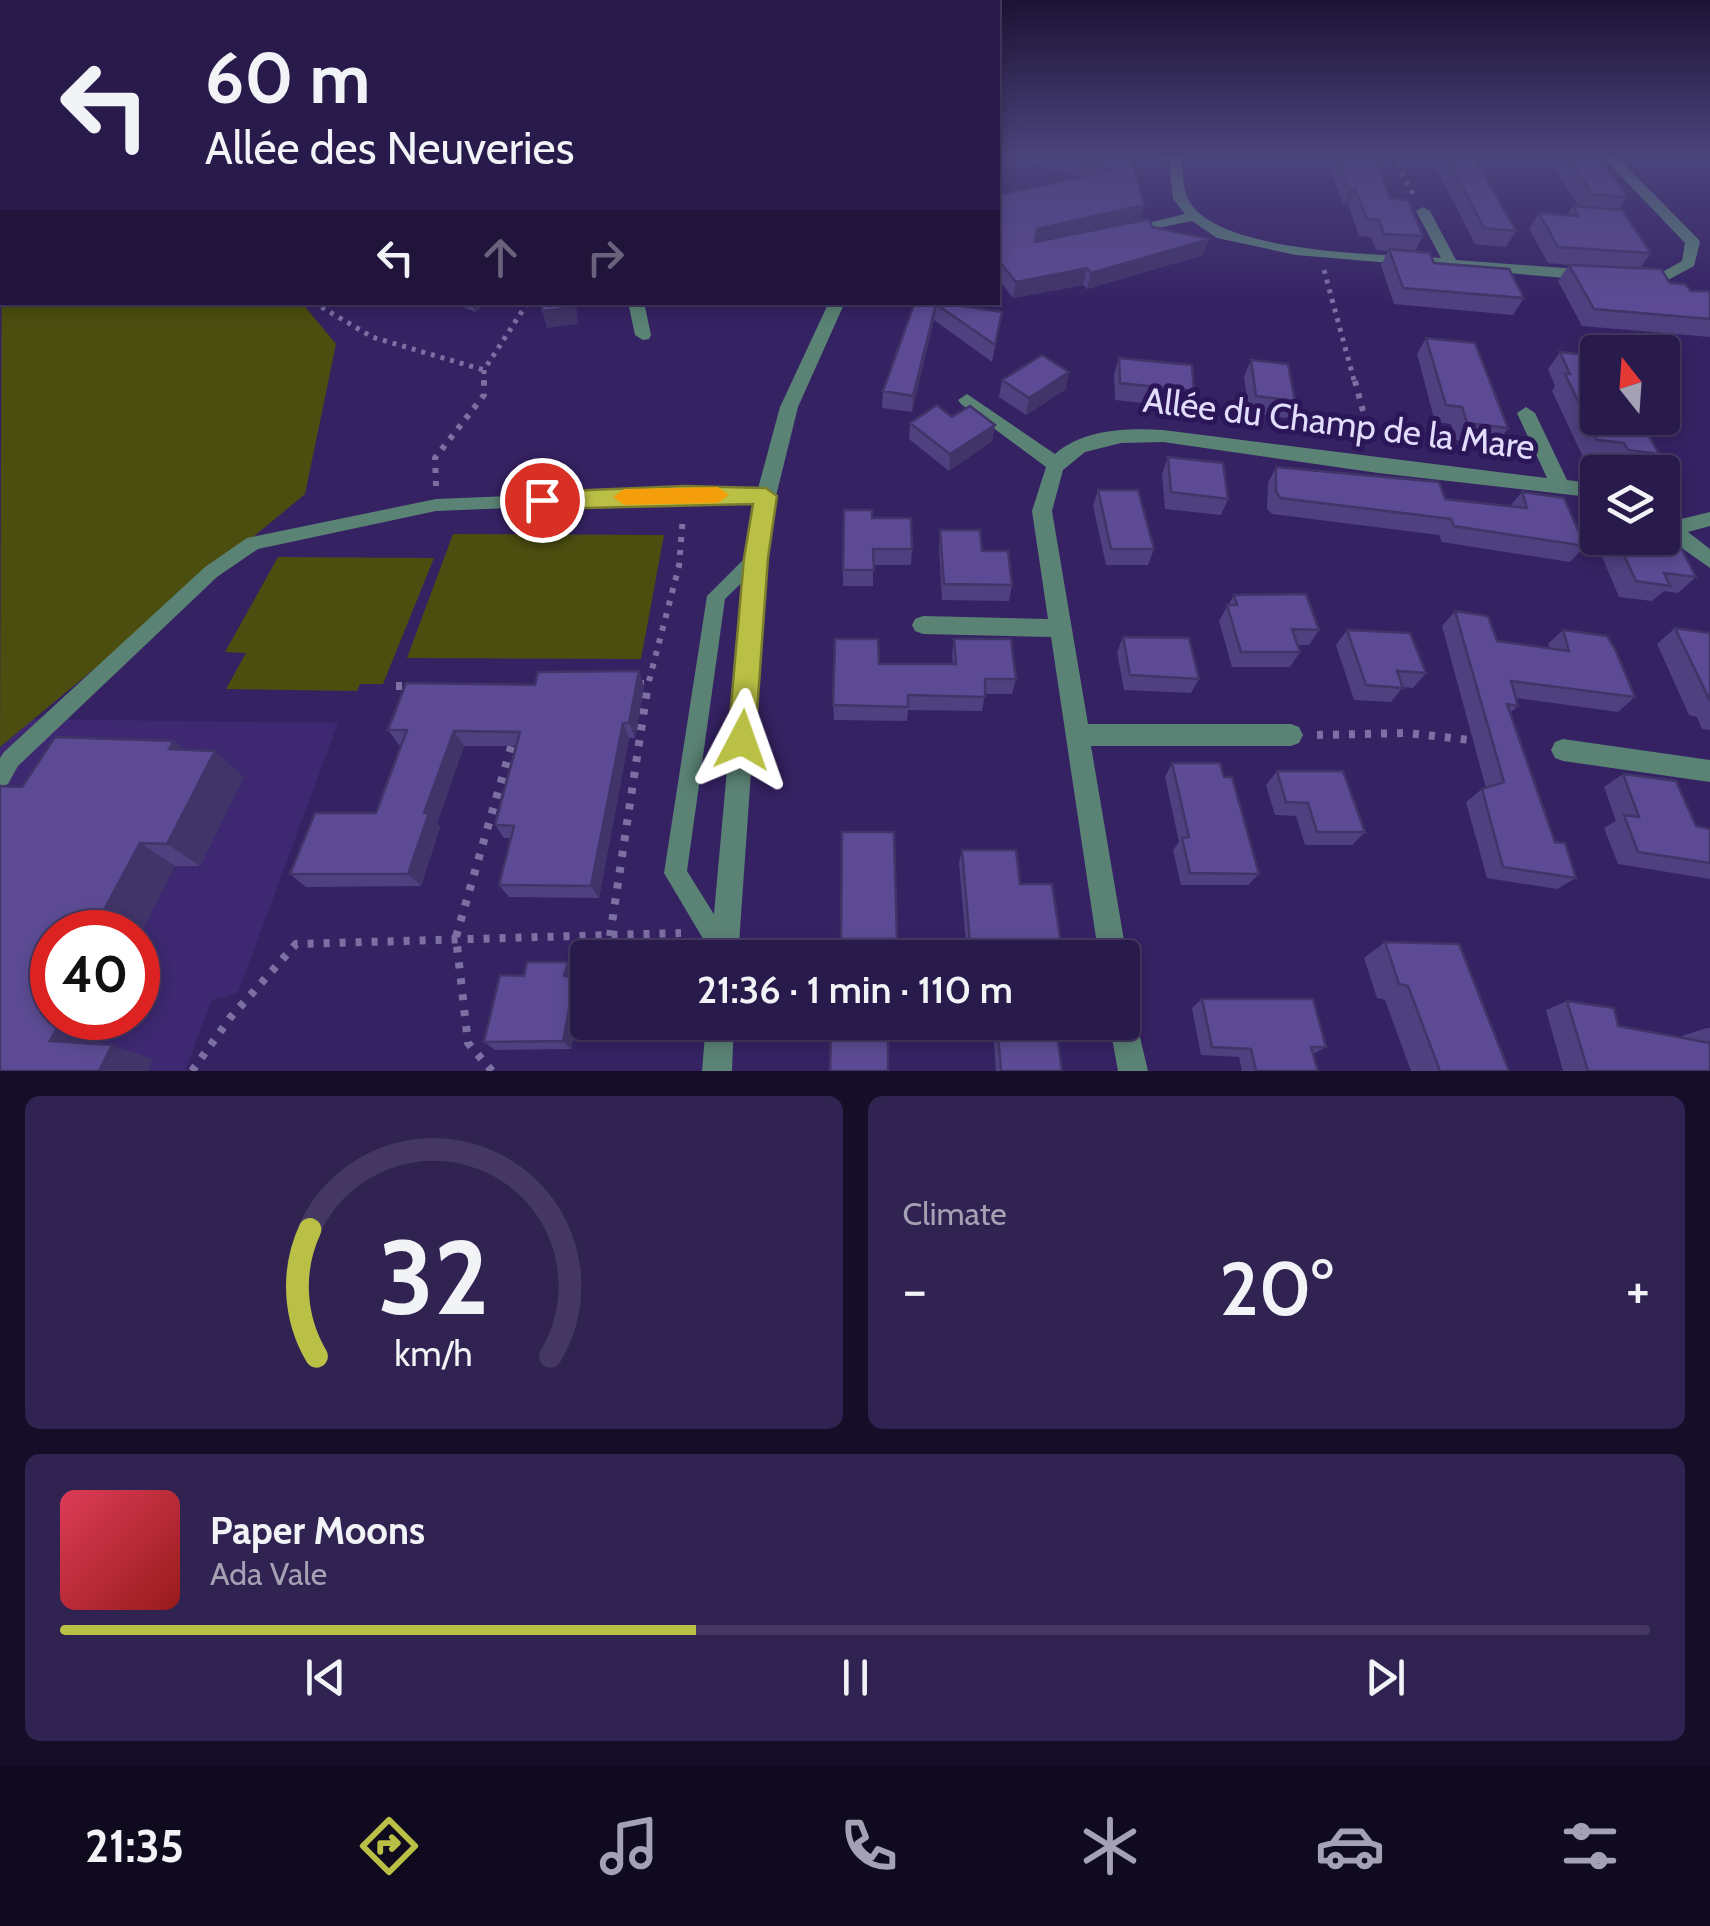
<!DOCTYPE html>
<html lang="en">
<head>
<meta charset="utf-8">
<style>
	:root { --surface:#281a4a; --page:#302351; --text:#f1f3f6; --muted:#a5a1b5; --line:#443862; --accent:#bac045 }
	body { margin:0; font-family:Cabin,sans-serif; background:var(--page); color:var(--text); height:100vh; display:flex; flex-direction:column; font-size:38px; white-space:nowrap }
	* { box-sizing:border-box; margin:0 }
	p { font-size:32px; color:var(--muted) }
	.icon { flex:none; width:55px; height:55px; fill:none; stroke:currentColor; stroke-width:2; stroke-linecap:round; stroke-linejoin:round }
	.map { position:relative; height:1071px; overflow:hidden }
	.panel { display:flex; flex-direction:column; gap:25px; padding:25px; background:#160e29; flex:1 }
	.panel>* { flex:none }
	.banner { position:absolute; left:0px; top:0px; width:1000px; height:305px; box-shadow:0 5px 15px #0003,0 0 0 2px var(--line); background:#281a4a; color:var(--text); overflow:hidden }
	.needle { width:65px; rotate:343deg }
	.tools { position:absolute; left:1580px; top:335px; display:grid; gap:20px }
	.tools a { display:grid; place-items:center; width:100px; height:100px; border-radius:10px; background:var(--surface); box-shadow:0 5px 15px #0003,0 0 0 2px var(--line); font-size:50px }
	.speed { position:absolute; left:30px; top:910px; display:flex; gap:20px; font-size:50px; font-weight:700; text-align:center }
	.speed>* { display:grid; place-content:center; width:130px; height:130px; border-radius:50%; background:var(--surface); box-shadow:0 5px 15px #0003,0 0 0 2px var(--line); line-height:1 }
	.speed .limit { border:15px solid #d22; background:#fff; color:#111 }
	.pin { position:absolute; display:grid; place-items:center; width:85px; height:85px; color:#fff; margin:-42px; border:5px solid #fff; border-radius:50%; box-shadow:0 2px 10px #0007 }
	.me { position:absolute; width:110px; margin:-55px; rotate:4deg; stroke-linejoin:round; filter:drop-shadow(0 0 8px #0008) }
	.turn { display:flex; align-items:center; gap:35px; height:210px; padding:0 40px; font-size:45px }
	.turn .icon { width:130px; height:130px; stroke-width:2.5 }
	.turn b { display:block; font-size:70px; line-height:85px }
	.lanes { display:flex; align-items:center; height:95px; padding:0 40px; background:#0003; justify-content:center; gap:50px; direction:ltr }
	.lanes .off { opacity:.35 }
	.big { font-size:75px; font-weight:600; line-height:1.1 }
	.panel .widget { flex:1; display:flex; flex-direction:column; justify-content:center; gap:15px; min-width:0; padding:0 35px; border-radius:15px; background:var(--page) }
	.panel .dial { align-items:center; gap:0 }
	.dial svg { height:260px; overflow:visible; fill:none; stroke:var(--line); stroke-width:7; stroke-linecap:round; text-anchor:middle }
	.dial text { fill:var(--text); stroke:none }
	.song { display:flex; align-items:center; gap:30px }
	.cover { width:120px; height:120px; border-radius:15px; background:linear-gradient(135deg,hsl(350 70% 55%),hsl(0 70% 35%)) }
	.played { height:10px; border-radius:5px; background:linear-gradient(90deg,var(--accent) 40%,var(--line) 40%) }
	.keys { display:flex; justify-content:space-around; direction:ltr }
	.heat { display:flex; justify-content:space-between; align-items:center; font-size:55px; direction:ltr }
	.panel .tiles { flex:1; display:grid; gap:25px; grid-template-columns:1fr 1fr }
	.widget:last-child { grid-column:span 2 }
	.trip { position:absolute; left:570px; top:940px; width:570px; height:100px; border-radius:10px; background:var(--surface); box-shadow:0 5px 15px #0003,0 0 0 2px var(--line); font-weight:600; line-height:100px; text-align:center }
	.tabs { display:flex; height:160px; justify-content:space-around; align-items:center; background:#100a1e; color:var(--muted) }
	.tabs .icon { width:70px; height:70px }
	.tabs .on { color:var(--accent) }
	.tabs b { font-size:45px; color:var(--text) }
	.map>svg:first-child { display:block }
	.built { fill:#3d2871; fill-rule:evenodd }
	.green { fill:#4b4e0f }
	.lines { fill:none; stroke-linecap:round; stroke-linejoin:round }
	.path-far2 { stroke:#7c6fa2; stroke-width:5; stroke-dasharray:4 6; stroke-linecap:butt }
	.path-far1 { stroke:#7c6fa2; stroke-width:6; stroke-dasharray:5 8; stroke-linecap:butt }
	.path { stroke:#7c6fa2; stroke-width:8; stroke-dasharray:6 10; stroke-linecap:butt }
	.service { fill:#5a8275; fill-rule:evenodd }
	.minor { fill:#5a8275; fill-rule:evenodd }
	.tertiary { fill:#5a8275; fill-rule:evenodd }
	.wall { fill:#4f407f }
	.shaded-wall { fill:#403468 }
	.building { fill:#5c4b94; stroke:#403468; stroke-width:2.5 }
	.route { fill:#bac045; stroke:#797d2d; stroke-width:2.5 }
	.slow { fill:#f59e0b }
	.labels { text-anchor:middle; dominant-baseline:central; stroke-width:10; stroke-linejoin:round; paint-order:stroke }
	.street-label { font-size:35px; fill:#e2ddfd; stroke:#2b1758 }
</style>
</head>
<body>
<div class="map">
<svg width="1710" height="1071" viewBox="0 0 1710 1071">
	<rect width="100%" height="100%" fill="#352263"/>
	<path class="built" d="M33,719L338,723L238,993L212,1000L185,1071H0V747ZM52,932H138V1018H52Z"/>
	<path class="green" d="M2,187V302L302,303L336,344L305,494L0,747Z
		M453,534L664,535L641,659L407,658Z
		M278,557L434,558L383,684H360L357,691L226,689L246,653L225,652Z"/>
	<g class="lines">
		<path class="path-far2" d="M1392,155L1415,198
			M1324,270L1355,384
			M313,302L372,337L484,370
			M484,384V370L528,302"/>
		<path class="path-far1" d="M1355,381L1371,441
			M436,486L435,458L484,395V381
			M649,681L679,566L683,516"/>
		<path class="path" d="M638,684H648L649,679
			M396,686H412
			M1317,735L1407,733L1479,741
			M610,936L648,684
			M192,1071L230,1018L296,944L681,933
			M492,1071L468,1043L456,937L513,740"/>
		<path class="service" d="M685,489L766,490L774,496L766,502L685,501L436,511L258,549L217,577L18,766L8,784L0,787V758L4,752L205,567L247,538L436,499Z
			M756,551L762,553L765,558L762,563L725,599L687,871L720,924L731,955L730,958H708L702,937L664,873L707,596L750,553Z"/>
		<path class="minor" d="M1144,155H1182C1183,169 1182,189 1189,201C1220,254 1383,254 1441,258L1416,211L1423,207L1430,211L1456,260L1590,270L1598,275L1590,280L1296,255L1217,238L1192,221L1123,235V229L1185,214L1173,199L1169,161Z
			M1601,155H1615L1698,239L1700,242L1694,266L1668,280L1634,281V275L1664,271L1682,261L1685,243Z
			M628,302H644L651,335L649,339L643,340L635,335Z
			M967,394L1055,454C1084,429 1127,428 1163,430L1547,478L1517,413L1526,407L1535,413L1567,480L1598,484V498L1378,473L1163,442L1121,443L1085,452L1063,470L1052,511L1088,724H1291L1299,727L1303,735L1299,743L1291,746H1091L1127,958L1122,968V958H1099L1051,637L923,634L915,631L912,625L915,619L923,616L1048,619L1032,511L1046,467L961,404L958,400Z
			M1710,512V526L1688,532L1710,549V568L1662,534V516L1673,521Z
			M1563,739L1710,760V782L1563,761L1555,758L1551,750L1555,742Z
			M1122,999L1132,1003L1148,1071H1118L1109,1022H1122Z"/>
		<path class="tertiary" d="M829,302H845L798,407L776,496L766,558L738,958H710L746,558L756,496L780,407Z
			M706,1022H734L732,1071H702Z"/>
	</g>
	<path class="wall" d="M1032,155H1131L1144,205L1140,221L1152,227L1209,239L1203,255L1087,289L1083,285L1013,298L998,279V195L1081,177L1031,163Z
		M1325,155H1373L1390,198L1423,236L1415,251L1434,263L1524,298L1513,315L1394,304L1381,265L1388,251L1376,250L1371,237L1359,236L1348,204L1343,205Z
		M1430,155H1473L1516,231L1506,247L1475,244Z
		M1547,155H1596L1627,197L1618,210L1651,253L1640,268L1691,291H1710V337L1582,326L1558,281L1569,265H1570L1548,263L1529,229L1539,213L1567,215L1573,206L1579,207Z
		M451,302H489L475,312Z
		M915,302L1002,312L992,362L934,320L912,412L882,408L883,391Z
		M1426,338L1508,428L1496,445L1456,440L1451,424L1435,422L1417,354Z
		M1560,352L1659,454L1643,470L1613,467L1609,460L1583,457L1552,391L1555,386L1548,369Z
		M1119,358L1194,391L1188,408L1115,400L1114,374Z
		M1251,360L1295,401L1287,418L1249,413L1244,377Z
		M1002,380L1066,389L1026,415L999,397Z
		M952,417L995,425L992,441L949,471L909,439L910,423Z
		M1168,457L1228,499L1221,515L1165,509L1162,474Z
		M1276,467L1445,499L1510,506L1522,492L1585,546L1570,562L1442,542L1439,535L1272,514L1267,509L1268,483Z
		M1098,490L1154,549L1148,565H1106L1093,506Z
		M872,518L912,549L911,565H873V586H843V570Z
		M940,530L982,551L1012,585L1009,601L942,600L939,546Z
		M1614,538H1628L1696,577L1678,593L1664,591L1652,601L1619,597L1600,552Z
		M1234,595L1319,630L1309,645H1297L1300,652L1290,667H1232L1219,621Z
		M1455,611L1497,641L1549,648L1548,644L1563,630L1635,697L1618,712L1516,698L1518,706L1510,713L1555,842L1576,878L1557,889L1487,878L1466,802L1482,789L1486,788L1442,626Z
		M1675,628L1710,633V730L1702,729L1697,717L1689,715L1657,644Z
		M1347,630L1426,673L1413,688L1403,687L1391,702L1354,700L1336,645Z
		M1123,637L1199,679L1191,693L1124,690L1117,652Z
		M954,639L1016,679L1012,694H985L982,711L908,710L907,721L834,720L833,705L879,664H953L952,654Z
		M644,686L635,738H629L599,898L509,897L499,885L511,838H504L495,825L516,746H464L437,823L440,827L421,886L306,887L290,874L376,813L402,745H399L388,730Z
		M174,741L185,750L244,777L200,866H175L52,932L100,1044L153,1059L148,1071H0L22,787Z
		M1172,763L1224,777L1259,874L1248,885H1181L1173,850L1179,842L1165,777Z
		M1277,771L1365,832L1352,845H1305L1296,816L1275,815L1266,785Z
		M1623,774L1696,826L1710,829V879L1618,864L1604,828L1616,821L1604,787Z
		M962,850L1020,884L1061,943L1055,953H967L959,863Z
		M841,939H897L896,949L841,950Z
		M1385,942L1509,1071H1411L1385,1000L1377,998L1364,958Z
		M568,962L576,972L575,977L583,987L571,1049L495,1050L484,1042L524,976Z
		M1202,999L1326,1047L1313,1054L1318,1071H1242L1239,1057L1201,1055L1192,1008Z
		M1567,1001L1618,1026L1683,1038L1682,1036L1707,1028H1710V1071H1563L1546,1010Z
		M998,1034L1062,1071H996L994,1042Z"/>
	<path class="shaded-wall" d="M1355,188L1348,204L1343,205L1350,189Z
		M1144,205L1140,221L1034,245L1037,229Z
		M1209,239L1203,255L1087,289L1091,273Z
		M1087,268L1083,285L1013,298L1016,282Z
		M471,302H489L475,312Z
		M573,302H576L578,324L547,328L542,311Z
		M936,304L934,320L912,412L913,396Z
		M1069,372L1066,389L1026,415L1029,398Z
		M995,425L992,441L949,471L950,454Z
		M639,671L644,686L635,738L629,723Z
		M623,723L629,738L599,898L591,886Z
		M454,731L464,746L437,823L440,827L421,886L408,874L424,813Z
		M174,741L205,767L169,749Z
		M215,751L244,777L200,866L167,844Z
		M140,843L175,866L138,939V932H92Z
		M568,962L576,972L573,986L564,976Z
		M575,977L583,987L571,1049L563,1041Z
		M63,1018H114L94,1056L50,1041Z
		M112,1045L153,1059L148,1071H99Z"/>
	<path class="building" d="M1063,155H1131L1144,205L1037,229L1035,242L1149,219L1152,227L1209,239L1091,273L1087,268L1016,282L998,260V195L1115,170Z
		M1337,155H1373L1390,198L1408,200L1423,236L1384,234L1379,220L1367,219L1355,188L1350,189Z
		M1446,155H1473L1516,231L1484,228Z
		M1567,155H1596L1627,197L1592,194Z
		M1573,206L1622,210L1651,253L1558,247L1539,213L1578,216Z
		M1389,249L1430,253L1434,263L1509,269L1524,298L1403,288Z
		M1569,265L1661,269L1670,283L1685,284L1691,291H1710V319L1594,309Z
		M542,302H573L574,307L542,311Z
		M915,302H936L1002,312L995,345L936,304L913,396L883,391Z
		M1426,338L1475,343L1508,428L1467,423L1462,407L1446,405Z
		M1560,352L1598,356V418H1639L1659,454L1628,450L1624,443L1597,440L1565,374H1570Z
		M1042,355L1069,372L1029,398L1002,380Z
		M1119,358L1192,365L1194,391L1120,383Z
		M1251,360L1288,364L1295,401L1256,396Z
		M937,405L952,417L970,406L995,425L950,454L910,423Z
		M1168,457L1223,463L1228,499L1171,492Z
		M1276,467L1439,482L1445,499L1527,508L1522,492L1564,498L1585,546L1454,526L1451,519L1281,498L1276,492Z
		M1098,490H1138L1154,549H1111Z
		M844,510H872V518H911L912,549H873L874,570H843Z
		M940,530H980L982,551H1008L1012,585L944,584Z
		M1616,538L1679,544L1696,577L1664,573L1670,586L1636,581Z
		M1306,594L1319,630L1292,629L1300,652H1241L1227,605H1237L1234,595Z
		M1455,611L1488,616L1497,641L1569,651L1563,630L1607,636L1615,649L1635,697L1511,681L1518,706L1507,704L1555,842L1565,843L1576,878L1503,867L1482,789L1504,782Z
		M1675,628L1710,633V701Z
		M1347,630L1410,633L1426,673L1397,671L1403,688L1366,685Z
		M1123,637L1189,638L1199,679L1130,675Z
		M835,639H878L879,664H956L954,639H1011L1016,679H985V697L908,695V707L833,705Z
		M639,671L629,723H623L591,886L499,885L514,826L495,825L520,732L454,731L424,813H429L408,874H290L315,813H376L407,730H388L406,683L535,685L538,672Z
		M55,737L174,741L169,749L215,751L167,844L140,843L92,932H52V1018H63L50,1041L112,1045L99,1071H0V786L22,787Z
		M1172,763H1220L1224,777H1232L1259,874L1190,873L1182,838L1189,837Z
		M1277,771H1343L1365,832H1317L1308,803L1286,802Z
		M1623,774L1676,781L1696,826L1710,829V863L1638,852L1624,815L1639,817Z
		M842,832H894L897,939H841Z
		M962,850H1016L1020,884H1052L1061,943H970Z
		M1385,942L1459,944L1509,1071H1440L1408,986L1399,984Z
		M527,962H568L564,976L575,977L563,1041L484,1042L500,975L524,976Z
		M1202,999H1313L1326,1047H1311L1318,1071H1256L1251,1049L1212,1047Z
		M1567,1001L1614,1008L1618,1026L1710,1043V1071H1588Z
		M831,1032L888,1033V1071H830Z
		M998,1034H1057L1062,1071H1001Z"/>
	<linearGradient id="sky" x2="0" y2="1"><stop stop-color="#1d1336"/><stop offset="0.51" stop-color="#4b447c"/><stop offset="1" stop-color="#4b447c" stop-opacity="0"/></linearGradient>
	<rect width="1710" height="305" fill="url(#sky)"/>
	<path class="route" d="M685,486L766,488L777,496L768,558L755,740L751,748L742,752L732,748L728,740L744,558L753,504L542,509L531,500L542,492Z"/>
	<path class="slow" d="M718,487L729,495L718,503L624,505L613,497L624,489Z"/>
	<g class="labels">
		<g class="street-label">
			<text transform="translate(1339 423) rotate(7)">Allée du Champ de la Mare</text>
		</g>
	</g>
</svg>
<div class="tools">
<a><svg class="needle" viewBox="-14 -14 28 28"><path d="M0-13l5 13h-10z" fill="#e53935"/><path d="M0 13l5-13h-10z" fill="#a5a1b5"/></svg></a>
<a><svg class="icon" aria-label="layers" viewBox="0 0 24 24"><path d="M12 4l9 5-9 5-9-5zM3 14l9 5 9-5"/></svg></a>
</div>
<div class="speed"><div class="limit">40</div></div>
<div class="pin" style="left:542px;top:500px;background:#d93025"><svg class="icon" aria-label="arrive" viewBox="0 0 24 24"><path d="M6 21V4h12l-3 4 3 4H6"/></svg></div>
<svg class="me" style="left:742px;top:740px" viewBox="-20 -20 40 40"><path d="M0-17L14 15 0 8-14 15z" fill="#bac045" stroke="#fff" stroke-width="4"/></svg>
<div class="trip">21:36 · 1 min · 110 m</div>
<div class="banner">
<div class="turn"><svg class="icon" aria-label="left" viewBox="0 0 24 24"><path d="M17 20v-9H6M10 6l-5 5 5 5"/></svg><div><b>60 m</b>Allée des Neuveries</div></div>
<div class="lanes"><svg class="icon" aria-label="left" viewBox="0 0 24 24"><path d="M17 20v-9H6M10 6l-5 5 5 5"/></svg><svg class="icon off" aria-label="ahead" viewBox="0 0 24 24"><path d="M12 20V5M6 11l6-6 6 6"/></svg><svg class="icon off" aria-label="right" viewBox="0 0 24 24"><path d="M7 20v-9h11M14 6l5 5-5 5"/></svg></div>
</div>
</div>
<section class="panel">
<div class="tiles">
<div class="widget dial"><svg viewBox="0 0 100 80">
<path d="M14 69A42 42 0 1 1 86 69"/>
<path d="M14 69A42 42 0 0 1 12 30" stroke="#bac045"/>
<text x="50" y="56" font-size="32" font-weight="700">32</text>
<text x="50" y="72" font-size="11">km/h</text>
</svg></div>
<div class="widget"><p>Climate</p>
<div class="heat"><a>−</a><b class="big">20°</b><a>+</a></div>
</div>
<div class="widget">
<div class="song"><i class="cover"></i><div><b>Paper Moons</b><p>Ada Vale</p></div></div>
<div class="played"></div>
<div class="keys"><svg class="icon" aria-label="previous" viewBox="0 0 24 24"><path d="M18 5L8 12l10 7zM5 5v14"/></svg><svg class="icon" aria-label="pause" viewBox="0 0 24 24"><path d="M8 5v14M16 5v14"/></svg><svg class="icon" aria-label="next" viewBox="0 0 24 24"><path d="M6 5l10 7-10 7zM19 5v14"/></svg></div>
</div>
</div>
</section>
<nav class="tabs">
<b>21:35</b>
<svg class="icon on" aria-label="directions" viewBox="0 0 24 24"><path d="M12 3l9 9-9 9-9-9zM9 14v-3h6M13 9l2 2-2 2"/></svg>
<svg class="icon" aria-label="music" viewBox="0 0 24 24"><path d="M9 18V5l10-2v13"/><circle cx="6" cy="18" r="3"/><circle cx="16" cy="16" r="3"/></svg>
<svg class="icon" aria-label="phone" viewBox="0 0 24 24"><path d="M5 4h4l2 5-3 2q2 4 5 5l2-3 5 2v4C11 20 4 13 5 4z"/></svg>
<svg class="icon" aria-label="climate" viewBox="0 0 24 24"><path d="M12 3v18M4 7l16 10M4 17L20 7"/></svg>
<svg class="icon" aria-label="car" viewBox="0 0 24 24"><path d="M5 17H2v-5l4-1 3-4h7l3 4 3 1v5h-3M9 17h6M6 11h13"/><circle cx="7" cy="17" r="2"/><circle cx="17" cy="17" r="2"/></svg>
<svg class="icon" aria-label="filters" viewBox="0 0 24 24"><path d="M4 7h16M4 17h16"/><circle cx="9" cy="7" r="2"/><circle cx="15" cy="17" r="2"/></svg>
</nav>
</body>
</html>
